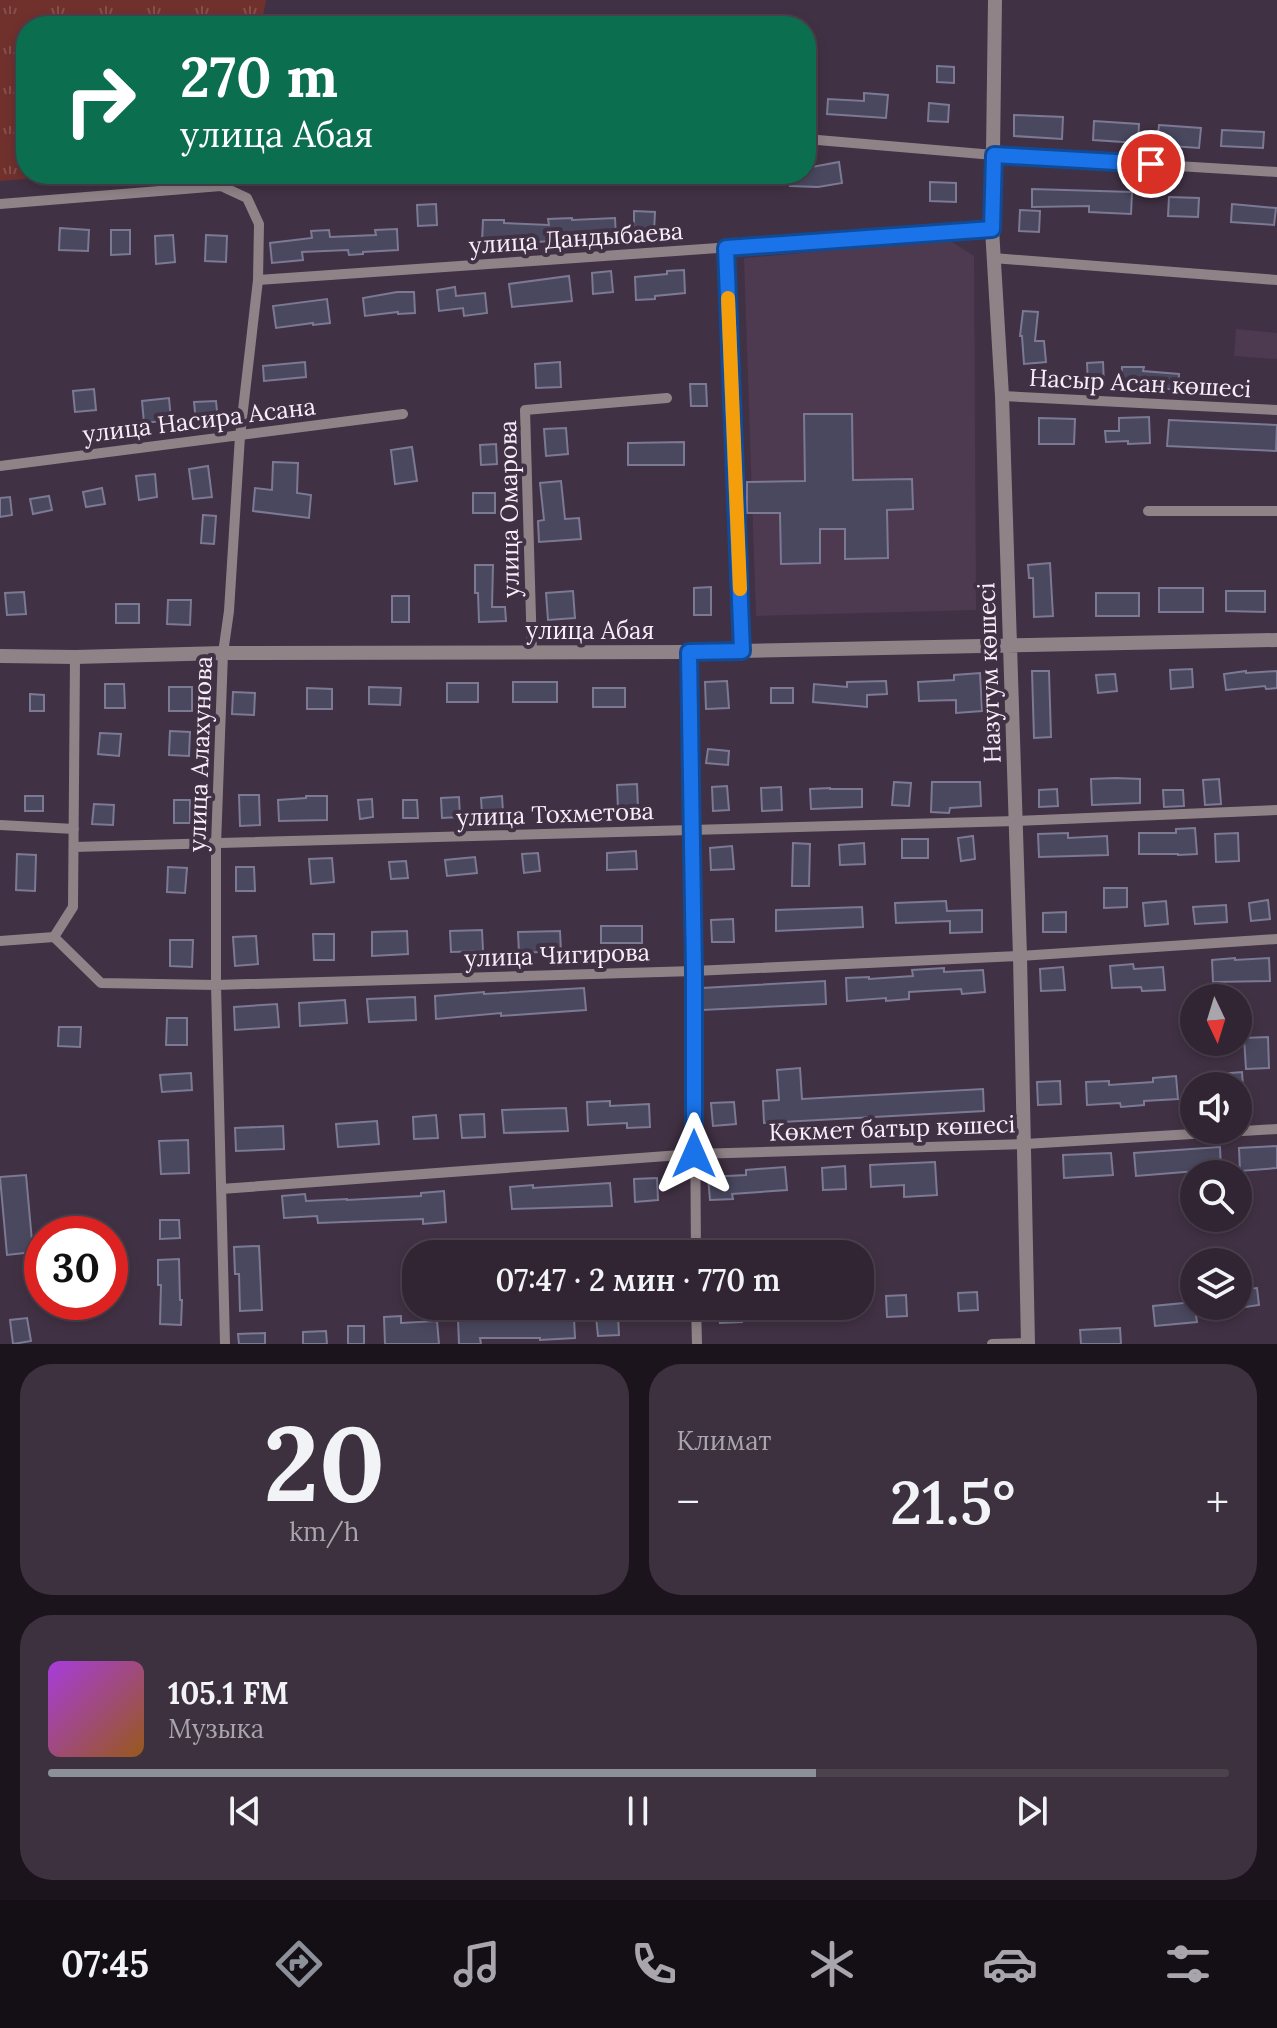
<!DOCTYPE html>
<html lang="ru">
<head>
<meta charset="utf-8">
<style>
	:root { --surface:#312533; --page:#3d313f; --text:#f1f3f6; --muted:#a8a5ac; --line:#4c424e; --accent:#8c9099 }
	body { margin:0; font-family:Lora,serif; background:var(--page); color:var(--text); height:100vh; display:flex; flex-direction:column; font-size:30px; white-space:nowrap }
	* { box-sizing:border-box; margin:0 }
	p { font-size:26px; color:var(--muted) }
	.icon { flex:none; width:44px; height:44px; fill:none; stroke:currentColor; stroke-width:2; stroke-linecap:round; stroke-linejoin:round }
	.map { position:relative; height:1344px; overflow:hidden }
	.panel { display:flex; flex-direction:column; gap:20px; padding:20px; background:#1b141c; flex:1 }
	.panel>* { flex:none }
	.banner { position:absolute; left:16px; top:16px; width:800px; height:168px; border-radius:32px; box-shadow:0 4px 12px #0003,0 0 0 2px var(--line); background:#0b6e4f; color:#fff; overflow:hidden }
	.needle { width:52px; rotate:176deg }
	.fabs { position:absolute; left:1180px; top:984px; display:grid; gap:16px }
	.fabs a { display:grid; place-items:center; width:72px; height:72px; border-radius:50%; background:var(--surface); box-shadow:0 4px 12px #0003,0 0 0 2px var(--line); font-size:40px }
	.speed { position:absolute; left:24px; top:1216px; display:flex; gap:16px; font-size:40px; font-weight:700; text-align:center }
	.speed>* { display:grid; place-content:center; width:104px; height:104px; border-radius:50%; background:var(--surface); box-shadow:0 4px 12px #0003,0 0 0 2px var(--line); line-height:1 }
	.speed .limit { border:12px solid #d22; background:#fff; color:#111 }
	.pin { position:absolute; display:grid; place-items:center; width:68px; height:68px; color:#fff; margin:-34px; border:4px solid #fff; border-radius:50%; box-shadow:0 2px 8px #0007 }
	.me { position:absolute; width:88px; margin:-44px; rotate:0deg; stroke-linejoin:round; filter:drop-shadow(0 0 6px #0008) }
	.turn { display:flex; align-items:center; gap:28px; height:168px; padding:0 32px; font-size:36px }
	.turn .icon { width:104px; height:104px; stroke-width:2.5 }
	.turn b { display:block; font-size:56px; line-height:68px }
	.big { font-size:60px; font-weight:600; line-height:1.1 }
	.panel .widget { flex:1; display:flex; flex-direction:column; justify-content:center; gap:12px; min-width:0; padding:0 28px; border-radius:32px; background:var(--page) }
	.panel .dial { align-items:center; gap:0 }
	.dial b { font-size:104px; line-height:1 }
	.song { display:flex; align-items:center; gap:24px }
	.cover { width:96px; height:96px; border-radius:12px; background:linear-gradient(135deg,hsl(280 70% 55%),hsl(30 70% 35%)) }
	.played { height:8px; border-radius:4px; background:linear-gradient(90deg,var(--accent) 65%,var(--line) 65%) }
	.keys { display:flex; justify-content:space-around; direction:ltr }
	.heat { display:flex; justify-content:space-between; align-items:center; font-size:44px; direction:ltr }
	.panel .tiles { flex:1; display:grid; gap:20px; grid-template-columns:1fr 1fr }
	.widget:last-child { grid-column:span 2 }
	.trip { position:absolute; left:402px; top:1240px; width:472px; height:80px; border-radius:32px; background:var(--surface); box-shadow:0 4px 12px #0003,0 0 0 2px var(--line); font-weight:600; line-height:80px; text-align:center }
	.tabs { display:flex; height:128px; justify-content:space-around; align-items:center; background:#140f14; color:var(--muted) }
	.tabs .icon { width:56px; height:56px }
	.tabs .current { color:var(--accent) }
	.tabs b { font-size:36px; color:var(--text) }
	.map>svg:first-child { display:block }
	.built { fill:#4d3a51 }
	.park { fill:url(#park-tufts) }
	.building { fill:#49485f; stroke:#7b7993; stroke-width:2 }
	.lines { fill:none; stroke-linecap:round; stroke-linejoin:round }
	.minor { stroke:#908388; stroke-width:10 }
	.tertiary { stroke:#908388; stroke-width:14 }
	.route-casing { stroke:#114b97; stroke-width:20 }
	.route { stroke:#1a73e8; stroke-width:14 }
	.slow { stroke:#f59e0b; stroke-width:14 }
	.labels { text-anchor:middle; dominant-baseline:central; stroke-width:8; stroke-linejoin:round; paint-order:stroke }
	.street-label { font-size:24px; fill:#f8eefa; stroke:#413144 }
</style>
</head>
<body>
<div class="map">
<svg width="1277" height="1344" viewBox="0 0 1277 1344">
	<defs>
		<pattern id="park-tufts" width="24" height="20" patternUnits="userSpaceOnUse" patternTransform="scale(2)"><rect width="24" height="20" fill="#70312d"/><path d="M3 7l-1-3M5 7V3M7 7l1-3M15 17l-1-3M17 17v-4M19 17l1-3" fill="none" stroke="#854f4c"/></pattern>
	</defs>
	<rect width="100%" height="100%" fill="#413144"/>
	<path class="built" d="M949,240L974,256L976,610L756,616L744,258Z
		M1236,329L1277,333V359L1234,356Z"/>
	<path class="park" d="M0,0H266L261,26H26V174H80L0,181Z"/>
	<path class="building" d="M937,66L954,67V83L937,82Z
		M864,93L888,95L886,118L827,114L828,99L864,101Z
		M929,103L949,105L948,122L928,121Z
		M1014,115L1063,117L1062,139L1014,136Z
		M1094,121L1139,124L1138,143L1093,140Z
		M1159,125L1201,128L1199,148L1157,145Z
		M1222,130L1264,132L1263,148L1221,146Z
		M839,162L842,183L818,187L790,186V174H806V168Z
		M930,182L956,183V202L930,201Z
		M1032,189L1132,192L1131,214L1089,212V206L1032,207Z
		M1169,197L1199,198L1198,217L1168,216Z
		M436,204L437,225L418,226L417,205Z
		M1232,204L1276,208L1274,225L1231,222Z
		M1020,210L1040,211L1039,232L1019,231Z
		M634,211L655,212L654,232L634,231Z
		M572,218V220L615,218L616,237L536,242H482L483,220H504V223L549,225L548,219Z
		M60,228L89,230L88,251L59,250Z
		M397,229L398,250L363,252V254L349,255L348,250L302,252L303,260L272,263L270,243L312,238L311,231L329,230L330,237L376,235L375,230Z
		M111,230H130V254L111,255Z
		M173,235L175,262L156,264L155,236Z
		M206,235L227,236L226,262L205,261Z
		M684,270L685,293L655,296V299L636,300L635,277L667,274V271Z
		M611,271L613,292L593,294L592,273Z
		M569,276L572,301L512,307L509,284Z
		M455,287L456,296L485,293L487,313L464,316L463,308L439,311L437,290Z
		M397,292H414L415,313L398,314V312L365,316L363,298Z
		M327,299L330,323L313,325V323L276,328L273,306Z
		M1023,311L1038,312L1035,341H1044L1046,362L1024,364L1022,336H1020Z
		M305,362L306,377L264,381L263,366Z
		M560,362L561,387L536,388L535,364Z
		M1103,362L1104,385H1088L1087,363Z
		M1122,367H1144L1143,371L1179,374L1178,390L1143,387V389L1121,388Z
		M690,384H706L707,406H691Z
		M94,389L96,410L75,412L73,391Z
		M169,398L171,420L144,423L142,401Z
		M216,401L218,421L196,422L194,402Z
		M804,414H852L853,480L912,479L913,509L887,510L888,558L845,559V529H820V563L781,564L780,513H747V482L805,481Z
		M1149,417L1150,443L1128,444V441L1106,442L1105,431H1119V418Z
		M1039,418L1075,419L1074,444H1039Z
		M1169,420L1277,425L1276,451L1167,446Z
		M566,428L568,454L546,456L544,429Z
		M684,442V465H628V443Z
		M496,444L497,464L481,465L480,445Z
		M412,447L417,481L395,484L391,450Z
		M273,462L298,463L297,493L311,495L309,518L253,511L255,488L272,490Z
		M208,466L212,497L193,499L189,469Z
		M155,474L157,497L139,500L136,476Z
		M561,481L565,519L579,518L581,539L539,542L538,521L544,520L540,483Z
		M102,488L105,504L86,507L83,492Z
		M473,493H495V513H473Z
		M49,496L52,510L33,514L30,499Z
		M10,497L12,515L0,517V498Z
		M203,515L216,516L214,544L201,543Z
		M1050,563L1053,616L1034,617L1033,578H1029L1028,565Z
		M475,565H493L492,607H505L506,621L479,622L478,593H475Z
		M711,587V615H694V588Z
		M1159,588H1203V612H1159Z
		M573,591L575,618L548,620L546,593Z
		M1226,591H1265V612L1226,611Z
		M24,592L26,614L7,615L5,593Z
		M1096,593H1139V616H1096Z
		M392,596H409V622H392Z
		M168,600H191L190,625L167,624Z
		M116,604H139V623H116Z
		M1192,669L1193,687L1171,689L1170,670Z
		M1032,671H1049L1051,737L1034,738Z
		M1246,671V673L1277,671V688L1266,689L1265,686L1226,690L1224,674Z
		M980,673L982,711L956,713V700L919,701L918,682L954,680V675Z
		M1115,674L1117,691L1098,693L1096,675Z
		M727,681L729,708L706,709L705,682Z
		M886,681L887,694L867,695V707L813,702L814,684L847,687V682Z
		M513,682H557V702H513Z
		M447,683H478V702H447Z
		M105,684H124L125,708H105Z
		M169,687H192V711H169Z
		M369,687L401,688L400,705L369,704Z
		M307,688L332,689V709H307Z
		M593,688H625V707H593Z
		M771,688H793V703H771Z
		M233,692L255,693L254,715L232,714Z
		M30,694L44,695V711H30Z
		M170,731L190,732L189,756L169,755Z
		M100,733L121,734L119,756L98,754Z
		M708,749L729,751L728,765L706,763Z
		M1116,778L1140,779V803L1092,805L1091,779Z
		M1219,779L1221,804L1205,805L1203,780Z
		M894,782L911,783L909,806L892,805Z
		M932,782H980L981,806L950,808L949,813L931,812Z
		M637,784L638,808L618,809L617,785Z
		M727,786L729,810L713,811L712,787Z
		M781,787L782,810L762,811L761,788Z
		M830,788V789H862V807L811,809L810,789Z
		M1057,789L1058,806L1039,807V790Z
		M1163,790H1183L1184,806L1164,807Z
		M239,795H259L260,825L240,826Z
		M25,796H43V811H25Z
		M306,796H327V820L279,821L278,800L306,798Z
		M502,796L503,812L482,814L481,798Z
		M459,797L460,817L442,818L441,798Z
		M372,799L373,817L360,819L358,800Z
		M174,800H190V823H174Z
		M403,800H417L418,818H403Z
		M94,804L114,805L113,825L92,824Z
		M1195,828L1197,854L1178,855V854H1139V833H1176V829Z
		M1068,833V838L1107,836L1108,855L1039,857L1038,834Z
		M1238,833L1239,861L1216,862L1215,834Z
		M973,836L975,859L961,861L958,838Z
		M902,839H928V858H902Z
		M793,843L810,844L809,886H792Z
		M864,843L865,864L840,865L839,845Z
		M732,846L734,869L711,870L710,848Z
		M636,851L637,869L607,870V853Z
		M538,853L540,871L524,873L522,854Z
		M17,854L36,855L35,891L16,890Z
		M475,857L477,873L447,876L445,860Z
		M332,858L334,882L311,884L309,859Z
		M406,861L408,878L391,879L389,862Z
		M168,867L187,868L185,893L167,892Z
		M236,867H254L255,891H236Z
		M1104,888H1127V907L1104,908Z
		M1268,900L1270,919L1251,921L1249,903Z
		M946,901L947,911L982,910V932L950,933V921L896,923L895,903Z
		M1166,901L1168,924L1145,926L1143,903Z
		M1226,905L1227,922L1195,924L1193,907Z
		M862,907L863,927L776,931V910Z
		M1066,912V932H1043V913Z
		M733,919L734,942H712L711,920Z
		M601,926H642V943H601Z
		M482,930L483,951L451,952L450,931Z
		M407,931L408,954L372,956V932Z
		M560,931L561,951L519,953L518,932Z
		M313,934H334V960H314Z
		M256,936L258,964L235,966L233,937Z
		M170,940H193L192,967L170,966Z
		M1235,958V960L1269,958L1270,981L1213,982L1212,960Z
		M1133,964L1134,969L1163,967L1165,990L1142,991L1141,987L1112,988L1110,966Z
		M1063,967L1065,990L1041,991L1040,969Z
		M944,968V972L983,970L985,992L962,994L961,989L909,992V999L886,1001V998L847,1001L846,978L869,977V979L913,976L912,970Z
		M825,981L826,1004L702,1010V988Z
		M584,988L586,1010L501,1016V1013L436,1019L435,996L484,992V994Z
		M415,997L416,1020L369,1022L367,999Z
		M345,1000L347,1023L300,1026L299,1003Z
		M277,1004L279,1027L235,1030L234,1007Z
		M167,1018H187V1045H166Z
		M59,1027H81L80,1047L58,1046Z
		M1268,1037L1269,1068L1246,1069L1244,1038Z
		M800,1068L802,1099L983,1089L984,1111L764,1123L763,1101L779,1100L777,1070Z
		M1242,1072L1243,1086H1220L1219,1074Z
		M191,1073L192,1090L162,1092L160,1075Z
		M1176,1076L1178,1099L1144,1101V1105L1121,1107L1120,1103L1087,1105L1086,1082L1109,1081V1085L1153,1082V1078Z
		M1060,1081L1061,1104L1038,1105L1037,1082Z
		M610,1101V1106L649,1104L650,1127L627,1128V1123L588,1125L587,1102Z
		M734,1102L736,1124L713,1126L711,1103Z
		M566,1108L568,1131L504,1133L502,1110Z
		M484,1114L485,1137L462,1138L460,1115Z
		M436,1115L438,1138L414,1139L413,1117Z
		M377,1121L379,1144L338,1147L336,1124Z
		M283,1126L284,1149L236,1151L235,1128Z
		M188,1140L189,1173L161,1174L159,1141Z
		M1277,1146V1168L1240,1171L1239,1148Z
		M1220,1147L1221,1169L1136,1176L1134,1153Z
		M1111,1153L1113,1175L1064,1178L1063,1155Z
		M935,1162L937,1195L904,1197V1185L871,1187L870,1165Z
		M845,1166L846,1189L823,1190L822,1168Z
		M785,1167L787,1190L732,1194L733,1199L710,1200L708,1177L746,1175V1170Z
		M26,1175L33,1252L7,1255L0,1177Z
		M657,1178L658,1200L635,1202L634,1179Z
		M610,1183L612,1206L512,1209L510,1187L533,1185V1188Z
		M444,1191L446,1222L423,1224V1219L318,1223L317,1216L284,1218L282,1196L305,1194L306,1201L347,1199V1200L421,1196V1193Z
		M160,1220H179L180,1238L160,1239Z
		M259,1246L262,1310L240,1311L239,1274H235L234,1247Z
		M179,1259L180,1300H182L181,1325L160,1324L161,1285H158V1260Z
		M1257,1288L1259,1305L1238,1308V1290Z
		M977,1292L978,1310L959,1311L958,1293Z
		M906,1295L907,1316L887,1317L886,1296Z
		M1194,1302L1197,1322L1155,1326L1153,1306Z
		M719,1306H742V1322L720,1323Z
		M769,1306H830L831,1317L768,1319Z
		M618,1315L619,1335L598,1336L596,1317Z
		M401,1316V1323L437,1321L439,1344H385L384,1317Z
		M27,1318L31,1341L13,1344L10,1320Z
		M479,1318L524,1319V1321L574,1318L575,1338L540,1340V1338H480L481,1344H459L458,1319Z
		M348,1326H364V1344H348Z
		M1120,1328L1121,1344H1081L1080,1330Z
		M326,1331L327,1344H303V1332Z
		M265,1333V1344H239L238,1334Z"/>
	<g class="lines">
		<path class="minor" d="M806,139L994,155L1277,172
			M0,204L221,186L247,198L259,224L258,280L240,436L229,611L223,653L216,845V985L225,1344
			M726,248L742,651
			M993,258L1277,280
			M258,280L992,229
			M1002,396L1277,410
			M0,466L403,414
			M1148,511H1277
			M532,652L525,410L667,398
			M689,652L694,971L696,1254
			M0,825L74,829
			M74,847L1016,821L1277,810
			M54,937L73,907L75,657
			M0,941L54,937L101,983L216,985L694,971L1020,956L1277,939
			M221,1189L694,1154L1025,1144L1277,1129
			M696,1306L697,1344
			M992,1344L1028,1343"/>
		<path class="tertiary" d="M995,0L992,229L1002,396L1020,956L1028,1344
			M0,656L75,657L223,653L689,652L1277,640"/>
	</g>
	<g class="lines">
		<defs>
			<path id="route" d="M694,1154V971L689,652L742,651L726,248L992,229L994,155L1151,164"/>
		</defs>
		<use href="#route" class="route-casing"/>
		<use href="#route" class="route"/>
		<path class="slow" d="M728,298L740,589"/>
	</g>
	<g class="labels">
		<g class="street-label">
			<text transform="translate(576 238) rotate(-4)">улица Дандыбаева</text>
			<text transform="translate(1140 383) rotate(3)">Насыр Асан көшесі</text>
			<text transform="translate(199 420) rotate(-7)">улица Насира Асана</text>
			<text transform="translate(509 509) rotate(-91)">улица Омарова</text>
			<text x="590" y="630">улица Абая</text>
			<text transform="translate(989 673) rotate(-92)">Назугум көшесі</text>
			<text transform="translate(200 754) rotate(-88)">улица Алахунова</text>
			<text transform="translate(555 814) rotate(-2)">улица Тохметова</text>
			<text transform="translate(557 955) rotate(-2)">улица Чигирова</text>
			<text transform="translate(892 1128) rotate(-2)">Көкмет батыр көшесі</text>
		</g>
	</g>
</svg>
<div class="fabs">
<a><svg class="needle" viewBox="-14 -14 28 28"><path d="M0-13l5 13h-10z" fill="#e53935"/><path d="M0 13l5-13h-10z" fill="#a8a5ac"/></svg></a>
<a><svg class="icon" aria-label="sound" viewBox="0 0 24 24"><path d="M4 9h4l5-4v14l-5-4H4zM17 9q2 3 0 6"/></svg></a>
<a><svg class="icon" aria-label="search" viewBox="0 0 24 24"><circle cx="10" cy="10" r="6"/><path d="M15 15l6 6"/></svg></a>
<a><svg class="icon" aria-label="layers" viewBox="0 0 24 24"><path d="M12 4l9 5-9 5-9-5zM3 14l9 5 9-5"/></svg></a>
</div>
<div class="speed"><div class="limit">30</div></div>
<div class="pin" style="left:1151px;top:164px;background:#d93025"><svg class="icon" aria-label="arrive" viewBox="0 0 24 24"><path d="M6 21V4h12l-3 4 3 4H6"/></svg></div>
<svg class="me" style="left:694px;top:1154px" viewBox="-20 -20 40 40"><path d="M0-17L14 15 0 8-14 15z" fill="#1a73e8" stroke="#fff" stroke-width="4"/></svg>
<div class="trip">07:47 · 2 мин · 770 m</div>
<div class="banner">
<div class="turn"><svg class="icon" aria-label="right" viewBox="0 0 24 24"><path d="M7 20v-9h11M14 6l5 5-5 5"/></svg><div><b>270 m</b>улица Абая</div></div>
</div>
</div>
<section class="panel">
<div class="tiles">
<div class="widget dial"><b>20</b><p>km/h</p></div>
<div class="widget"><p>Климат</p>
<div class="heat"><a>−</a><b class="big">21.5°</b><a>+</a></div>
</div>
<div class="widget">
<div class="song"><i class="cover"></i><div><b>105.1 FM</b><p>Музыка</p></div></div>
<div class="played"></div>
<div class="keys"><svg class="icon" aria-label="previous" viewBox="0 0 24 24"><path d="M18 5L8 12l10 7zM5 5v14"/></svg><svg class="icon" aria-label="pause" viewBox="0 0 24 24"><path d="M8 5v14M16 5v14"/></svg><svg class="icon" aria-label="next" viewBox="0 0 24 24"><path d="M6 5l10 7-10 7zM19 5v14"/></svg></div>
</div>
</div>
</section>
<nav class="tabs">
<b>07:45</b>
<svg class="icon current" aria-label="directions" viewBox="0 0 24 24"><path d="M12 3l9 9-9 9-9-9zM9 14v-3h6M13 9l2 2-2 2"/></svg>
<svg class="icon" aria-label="music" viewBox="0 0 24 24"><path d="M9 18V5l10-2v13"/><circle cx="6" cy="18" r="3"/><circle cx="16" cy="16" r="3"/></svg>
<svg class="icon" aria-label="phone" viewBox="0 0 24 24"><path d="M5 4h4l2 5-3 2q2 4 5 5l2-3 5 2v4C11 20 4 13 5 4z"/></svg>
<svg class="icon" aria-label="climate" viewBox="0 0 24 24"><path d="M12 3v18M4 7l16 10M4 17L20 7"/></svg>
<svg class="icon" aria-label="car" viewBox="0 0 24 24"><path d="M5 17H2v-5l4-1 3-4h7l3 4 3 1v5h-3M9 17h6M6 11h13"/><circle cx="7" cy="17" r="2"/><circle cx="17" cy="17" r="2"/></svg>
<svg class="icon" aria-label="filters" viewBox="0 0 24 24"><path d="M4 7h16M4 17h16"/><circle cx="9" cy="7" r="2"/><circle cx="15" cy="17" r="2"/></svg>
</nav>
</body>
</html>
